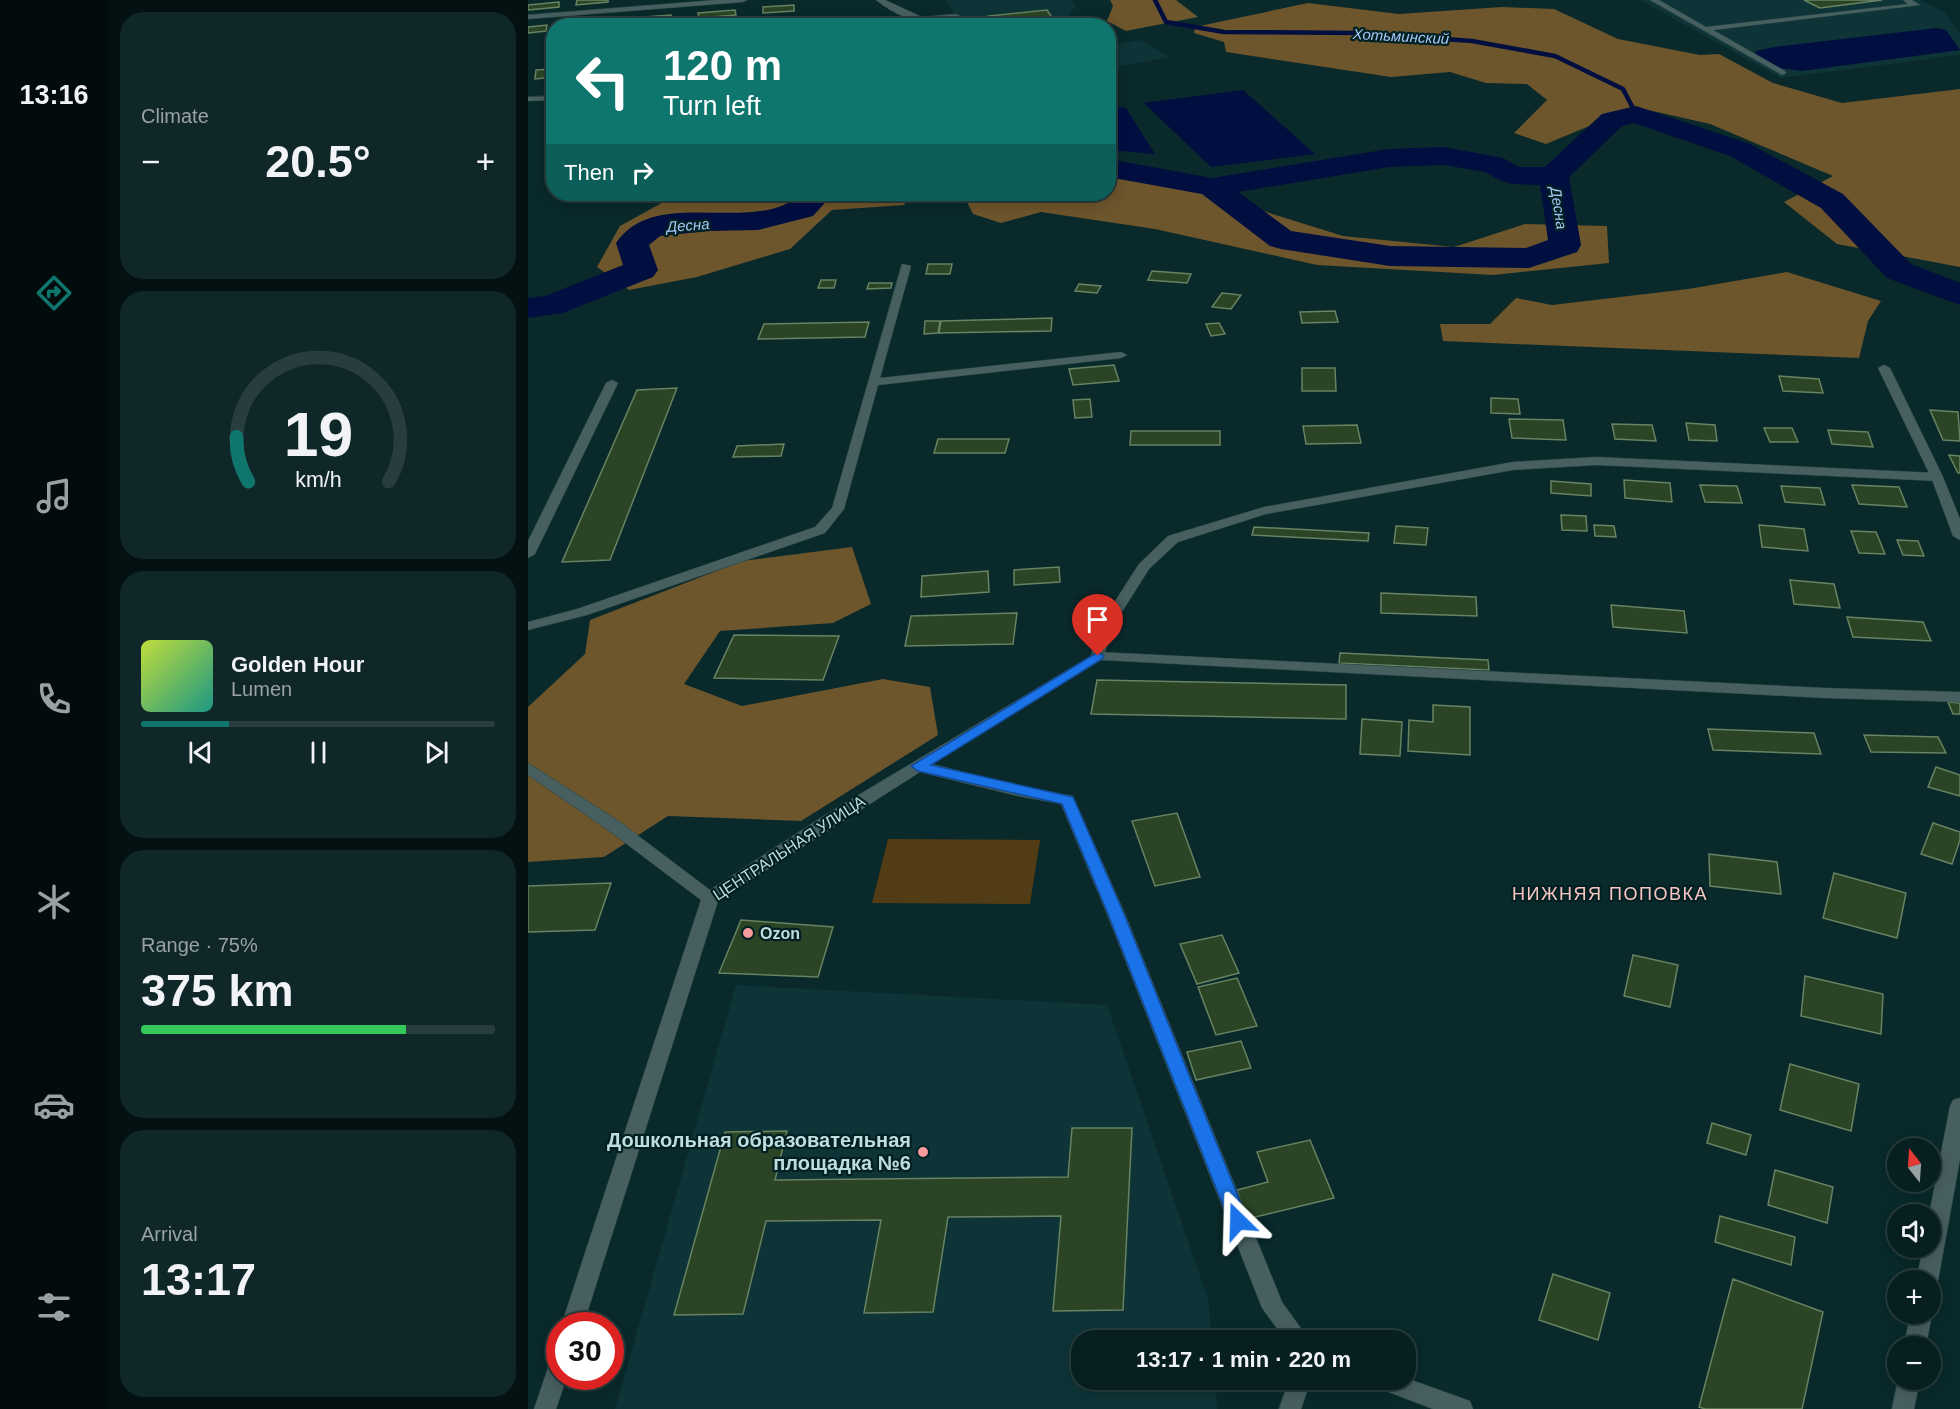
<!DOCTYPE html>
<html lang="en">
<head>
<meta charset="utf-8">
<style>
	:root { --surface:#071f20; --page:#102729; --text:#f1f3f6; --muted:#98a2a5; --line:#283d3e; --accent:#0f766e }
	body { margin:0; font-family:Helvetica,sans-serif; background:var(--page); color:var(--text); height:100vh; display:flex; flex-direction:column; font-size:22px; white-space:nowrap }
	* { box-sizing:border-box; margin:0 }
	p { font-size:20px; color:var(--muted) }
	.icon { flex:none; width:33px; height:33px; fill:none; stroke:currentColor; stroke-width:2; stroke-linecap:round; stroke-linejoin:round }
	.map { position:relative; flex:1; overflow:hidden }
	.sheet { display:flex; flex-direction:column; gap:12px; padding:12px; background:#041112; width:420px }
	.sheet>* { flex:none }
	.hud { position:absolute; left:18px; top:18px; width:570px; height:183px; border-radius:24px; box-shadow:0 3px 15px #0003,0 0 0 2px var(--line); background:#0f766e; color:#fff; overflow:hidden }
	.needle { width:39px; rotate:343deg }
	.tools { position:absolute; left:1359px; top:1138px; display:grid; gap:12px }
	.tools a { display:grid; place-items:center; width:54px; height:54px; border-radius:50%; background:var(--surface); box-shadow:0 3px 15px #0003,0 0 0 2px var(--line); font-size:30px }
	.speed { position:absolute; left:18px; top:1312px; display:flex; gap:12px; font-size:30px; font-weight:700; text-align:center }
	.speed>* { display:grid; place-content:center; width:78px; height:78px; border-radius:50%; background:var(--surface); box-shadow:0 3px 15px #0003,0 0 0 2px var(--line); line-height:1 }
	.speed .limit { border:9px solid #d22; background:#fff; color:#111 }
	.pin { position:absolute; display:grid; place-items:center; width:51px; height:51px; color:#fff; margin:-62px -26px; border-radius:50% 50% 50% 0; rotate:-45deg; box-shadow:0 0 6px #0007 }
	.pin .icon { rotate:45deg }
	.me { position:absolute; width:66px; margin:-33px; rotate:338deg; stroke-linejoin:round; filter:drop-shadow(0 0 4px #0008) }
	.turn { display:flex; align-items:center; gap:21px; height:126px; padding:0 18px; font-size:27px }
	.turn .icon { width:78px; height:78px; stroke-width:2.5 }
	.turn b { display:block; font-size:42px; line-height:51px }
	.then { display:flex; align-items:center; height:57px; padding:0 18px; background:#0003; gap:12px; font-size:22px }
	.big { font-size:45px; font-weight:700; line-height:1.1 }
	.sheet .tile { flex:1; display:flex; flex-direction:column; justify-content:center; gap:9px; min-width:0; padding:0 21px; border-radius:24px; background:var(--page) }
	.sheet .dial { align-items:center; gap:0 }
	.dial svg { height:156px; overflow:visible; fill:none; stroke:var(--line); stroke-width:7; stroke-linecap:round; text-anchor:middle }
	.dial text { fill:var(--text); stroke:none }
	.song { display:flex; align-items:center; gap:18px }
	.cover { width:72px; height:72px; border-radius:9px; background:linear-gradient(135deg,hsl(70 70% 55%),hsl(170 70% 35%)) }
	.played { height:6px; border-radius:3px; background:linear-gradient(90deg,var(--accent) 25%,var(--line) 25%) }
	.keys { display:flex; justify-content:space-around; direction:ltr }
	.heat { display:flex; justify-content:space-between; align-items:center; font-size:33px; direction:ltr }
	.charge { height:9px; border-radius:4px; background:linear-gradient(90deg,#34c759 75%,var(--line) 0) }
	.trip { position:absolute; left:543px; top:1330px; width:345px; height:60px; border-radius:24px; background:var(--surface); box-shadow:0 3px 15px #0003,0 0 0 2px var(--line); font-weight:700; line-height:60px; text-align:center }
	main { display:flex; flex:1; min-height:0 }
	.dock { display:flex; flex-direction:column; width:108px; justify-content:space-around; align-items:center; background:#030c0d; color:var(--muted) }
	.dock .icon { width:42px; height:42px }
	.dock .active { color:var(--accent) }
	.dock b { font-size:27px; color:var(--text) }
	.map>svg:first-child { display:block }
	.built { fill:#0e3437 }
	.green { fill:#523c15 }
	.forest { fill:#6d552c }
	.water { fill:#000e40 }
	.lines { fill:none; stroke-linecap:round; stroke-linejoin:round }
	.stream { stroke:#000e40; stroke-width:4.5 }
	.river { fill:#000e40; fill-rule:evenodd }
	.building { fill:#2a4425; stroke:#678361; stroke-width:1.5 }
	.service-casing { stroke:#264648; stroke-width:1 }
	.minor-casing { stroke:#264648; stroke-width:1 }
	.service { fill:#485f60; fill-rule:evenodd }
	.minor { fill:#485f60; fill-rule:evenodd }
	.route { fill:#1a73e8; stroke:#114b97; stroke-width:1.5 }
	.poi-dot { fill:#f59b9b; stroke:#012021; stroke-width:2 }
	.labels { text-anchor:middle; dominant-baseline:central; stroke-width:4.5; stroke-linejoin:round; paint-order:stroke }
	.far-water-label { font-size:15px; font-style:italic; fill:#a8c7f8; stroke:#012021 }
	.street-label { font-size:16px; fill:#bfdcde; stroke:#012021 }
	.poi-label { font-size:16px; font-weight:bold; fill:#bfdcde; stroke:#012021; text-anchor:start }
	.neighbourhood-label { font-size:18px; letter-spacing:1.5px; fill:#fac6c4; stroke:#012021 }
	.near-poi-label { font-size:20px; font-weight:bold; fill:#bfdcde; stroke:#012021; text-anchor:end }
</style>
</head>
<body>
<main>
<nav class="dock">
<b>13:16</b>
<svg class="icon active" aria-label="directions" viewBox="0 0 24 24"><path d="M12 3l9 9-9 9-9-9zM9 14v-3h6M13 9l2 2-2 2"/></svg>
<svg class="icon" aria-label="music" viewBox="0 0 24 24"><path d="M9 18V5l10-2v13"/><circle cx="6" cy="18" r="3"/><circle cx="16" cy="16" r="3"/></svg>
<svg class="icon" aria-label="phone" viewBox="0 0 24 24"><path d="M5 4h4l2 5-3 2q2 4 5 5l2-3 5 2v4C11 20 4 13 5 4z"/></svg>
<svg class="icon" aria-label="climate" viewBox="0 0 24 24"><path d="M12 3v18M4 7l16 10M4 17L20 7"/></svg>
<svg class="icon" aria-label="car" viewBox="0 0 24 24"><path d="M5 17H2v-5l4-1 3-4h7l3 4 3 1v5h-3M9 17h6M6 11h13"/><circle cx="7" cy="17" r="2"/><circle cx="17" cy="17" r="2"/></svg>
<svg class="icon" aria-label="filters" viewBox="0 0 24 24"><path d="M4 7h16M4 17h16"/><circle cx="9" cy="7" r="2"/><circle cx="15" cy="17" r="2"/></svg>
</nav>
<section class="sheet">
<div class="tile"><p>Climate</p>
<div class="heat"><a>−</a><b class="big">20.5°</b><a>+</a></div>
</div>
<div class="tile dial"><svg viewBox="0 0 100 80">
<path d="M14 69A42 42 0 1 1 86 69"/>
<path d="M14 69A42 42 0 0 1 8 46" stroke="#0f766e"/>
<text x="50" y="56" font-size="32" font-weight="700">19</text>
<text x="50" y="72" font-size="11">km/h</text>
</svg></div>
<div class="tile">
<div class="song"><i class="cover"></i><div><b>Golden Hour</b><p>Lumen</p></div></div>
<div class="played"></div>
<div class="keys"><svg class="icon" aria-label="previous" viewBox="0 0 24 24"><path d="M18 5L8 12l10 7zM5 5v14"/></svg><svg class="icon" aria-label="pause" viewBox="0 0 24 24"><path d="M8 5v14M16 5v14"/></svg><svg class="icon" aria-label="next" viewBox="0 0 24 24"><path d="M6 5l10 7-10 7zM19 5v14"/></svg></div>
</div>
<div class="tile"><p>Range · 75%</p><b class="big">375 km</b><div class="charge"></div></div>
<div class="tile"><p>Arrival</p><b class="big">13:17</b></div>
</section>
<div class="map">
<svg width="1432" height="1409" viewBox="0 0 1432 1409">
	<rect width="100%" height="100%" fill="#09292b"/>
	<path class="built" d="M417,0H542L548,6L534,24L434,26Z
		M1112,0H1393L1417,13L1432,33V55L1253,78Z
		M613,40L642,57L587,67L581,66V45Z
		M208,985L579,1005L680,1299L684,1341H554V1380H687L689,1409H87Z"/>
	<path class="green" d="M360,839L512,840L502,904L344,903Z"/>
	<path class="forest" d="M582,0H648L670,17L598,31L579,21L585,6Z
		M780,3L871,14L974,7L1026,9L1090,39L1172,55L1191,54L1245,83L1314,103L1432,89V267L1309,244L1256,202L1305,176L1182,124L1107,107L1018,144L986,133L1019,100L999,84L958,83L922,72L863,77L698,52L696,42L666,33L667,27Z
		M581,175L665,189L815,236L926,247L997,224L1079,226L1081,263L965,275L789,265L627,229L513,212L473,223L445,214L435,194H580Z
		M150,194H373L377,205L304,210L262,249L169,277L101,290L69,267L92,226Z
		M1259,272L1353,301L1340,321L1331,358L915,341L912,324H962L988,298L1024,305L1160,289Z
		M324,547L343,604L305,623L192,631L156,684L214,706L355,679L402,687L410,735L273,821L140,816L76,857L0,862V707L57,654L62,620L214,561Z"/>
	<path class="water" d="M1409,28L1418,30L1432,50L1274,71L1251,68L1227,55L1228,51L1246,47Z
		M715,90L787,154L683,167L616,103Z
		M580,106L598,108L627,154L581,150Z"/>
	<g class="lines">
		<path class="stream" d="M627,0L638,22L696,32L832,33L944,41L1027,56L1095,89L1108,114"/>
		<path class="river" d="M1108,106L1222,144L1315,194L1383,264L1432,283V305L1359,278L1293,208L1202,156L1106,123L1094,126L1041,177L1053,245L1049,252L1001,268L862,266L753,249L742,246L674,194L580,177V159L684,178L861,149L916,147L975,158L991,167H1017L1074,114ZM916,165L957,172L973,181L984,184L1012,185L1020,240L998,248L862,246L763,231L710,192L861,167Z
			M273,194H305L285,216L230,230L180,231L132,236L121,245L130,270L125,277L35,313L0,318V298L17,296L95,265L88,243C128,184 226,237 273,194Z"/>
	</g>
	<path class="building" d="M49,0H80V2L48,5Z
		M1276,0H1354L1292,8Z
		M31,2V7L0,10V5Z
		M266,5V11L235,13V7Z
		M207,10L208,15L171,18L170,13Z
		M519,10L525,19L466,25L460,16Z
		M143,15L144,20L102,24V18Z
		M322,17L327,26H309L305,18Z
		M82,20V26H50L51,23Z
		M19,25L18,31L0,33V27Z
		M26,69V77L7,79L8,70Z
		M400,264H424L422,274H398Z
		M624,271L663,274L659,283L620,280Z
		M293,280H308L306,288H290Z
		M341,283H364L363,288L339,289Z
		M551,284L573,286L569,293L547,291Z
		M694,293L713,295L703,309L684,307Z
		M807,311L810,322L774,323L772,312Z
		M524,318L523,331L411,333L413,321Z
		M397,321H412L410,333L396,334Z
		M341,322L337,337L230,339L236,324Z
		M691,323L697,334L683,336L678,324Z
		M586,365L591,381L545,385L541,369Z
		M774,368H807L808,391H774Z
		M1251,376L1291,379L1295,393L1255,391Z
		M149,388L82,560L34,562L109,390Z
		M963,398L990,399L992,414L963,413Z
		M562,399L564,417L547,418L545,400Z
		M1402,410L1430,412L1432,441L1415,440Z
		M981,419L1035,420L1038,440L984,438Z
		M1158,423L1187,425L1189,441L1161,440Z
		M1084,424L1124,425L1128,441L1087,439Z
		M829,425L833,443L778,444L775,426Z
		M1236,428H1264L1270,442H1242Z
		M1300,430L1340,432L1345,447L1304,444Z
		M603,431H692V445H602Z
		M410,439H481L477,453H406Z
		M256,444L253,456L205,457L209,446Z
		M1421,455L1432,456V473H1430Z
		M1096,480L1142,483L1144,502L1097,498Z
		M1023,481L1063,484V496L1023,493Z
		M1172,485L1209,486L1214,503L1177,502Z
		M1324,485L1371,487L1379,507L1331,504Z
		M1253,486L1292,488L1297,505L1257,502Z
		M1033,515L1058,516L1059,531L1034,530Z
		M1066,525L1086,526L1088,537L1067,536Z
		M1231,525L1276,529L1280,551L1234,547Z
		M868,526L900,528L898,545L866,543Z
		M726,527L841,533L840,541L724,535Z
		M1323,531L1348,532L1357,554L1331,553Z
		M1369,540L1390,541L1396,556L1375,555Z
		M531,567L532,582L486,585V570Z
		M460,571L461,592L393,597L394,576Z
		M1262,580L1306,584L1312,608L1266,604Z
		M853,593L948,597L949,616L853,613Z
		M1083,605L1156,611L1159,633L1085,627Z
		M489,613L485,644L377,646L383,616Z
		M1319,617L1395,622L1403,641L1325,637Z
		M206,635L311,636L295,680L186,678Z
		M812,653L960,660L961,670L811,663Z
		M569,680L818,685V719L563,714Z
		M1420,702L1432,703V714H1425Z
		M905,705L942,707V755L880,751L881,720L905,722Z
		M834,719L874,722L872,756L832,754Z
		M1180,729L1286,733L1293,754L1185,750Z
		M1336,735L1410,737L1418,753L1343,752Z
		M1408,767L1432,775V796L1400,787Z
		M649,813L672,877L627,886L604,821Z
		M1405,823L1432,832V840L1424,864L1393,854Z
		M1181,854L1249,862L1253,894L1182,886Z
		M1306,873L1378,893L1369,938L1295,918Z
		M83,883L67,930L0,932V886Z
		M213,920L305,927L290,977L191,973Z
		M694,935L711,973L669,984L652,944Z
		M1105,955L1150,965L1142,1007L1096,996Z
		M1277,976L1355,994L1353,1034L1273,1016Z
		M709,978L729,1026L688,1035L670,987Z
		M713,1041L723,1068L668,1080L659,1052Z
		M1262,1064L1331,1084L1323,1131L1252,1110Z
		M1184,1123L1223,1135L1218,1155L1179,1143Z
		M544,1128H604L595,1310L525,1311L533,1216L420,1217L405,1312L336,1313L353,1220L238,1221L215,1314L146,1315L197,1132L259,1131L247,1180L540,1177Z
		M782,1140L806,1198L719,1219L709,1190L740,1182L729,1152Z
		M1247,1170L1305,1187L1299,1223L1240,1205Z
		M1192,1216L1267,1237L1263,1265L1187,1242Z
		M1025,1274L1082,1293L1070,1340L1011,1320Z
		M1205,1279L1295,1312L1274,1409H1177L1171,1407Z"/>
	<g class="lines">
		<defs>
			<path id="service" d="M348,0H357L394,17L428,14L432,16L401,20L414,26C393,26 365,14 348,0Z
				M26,96V100L0,101V97Z
				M84,380L90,383L7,554L0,558V541L78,383Z
				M1069,457L1409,473L1415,477L1409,481L1069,465L985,470L738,514L650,542L621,569L585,626L575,659L570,660L563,656L571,626L611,564L640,536L736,507L985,462Z
				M878,1378L942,1401L945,1409H905L847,1387L844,1380H878Z"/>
			<path id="minor" d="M188,0H219L215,2L0,19V15Z
				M1122,0H1131L1178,27L1380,4L1375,0H1384L1392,5L1185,30L1257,71L1258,73L1254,75Z
				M374,264L383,266L352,378L593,352L599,355L593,358L350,385L316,509L297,533L59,615L0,630V622L49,609L287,527L304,508Z
				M1356,365L1362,368L1415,477L1432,519V540L1425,536L1403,477L1350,368Z
				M570,652L1297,688L1432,692V702L1297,698L573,660L404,764L490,786L545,796L597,914L754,1302L782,1341H758L734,1308L579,914L533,804L490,796L392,772L190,901L55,1326H33L173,900L80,830L0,775V763L92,822L182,890L297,815Z
				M1432,1098V1159L1410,1281L1407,1288L1402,1289V1281H1388L1395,1248H1402L1401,1215L1422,1106L1425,1100Z
				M1402,1311L1404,1314L1398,1347H1376L1382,1314H1402Z
				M32,1353V1377H39L28,1409H6L24,1356Z
				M761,1380H783L773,1409H751Z
				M1370,1380H1392L1386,1409H1364Z"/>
		</defs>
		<use href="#service" class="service-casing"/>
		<use href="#minor" class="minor-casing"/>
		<use href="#service" class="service"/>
		<use href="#minor" class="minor"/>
	</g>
	<path class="route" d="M570,652L576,656L574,659L403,765L545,797L596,914L720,1221L717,1227L710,1229L703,1227L701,1221L580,914L534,804L390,771L383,766Z"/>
	<g class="poi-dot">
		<circle cx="220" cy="933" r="6"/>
		<circle cx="395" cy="1152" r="6"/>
	</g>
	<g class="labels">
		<g class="far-water-label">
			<text transform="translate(873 36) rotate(3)">Хотьминский</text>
			<text transform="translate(1031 208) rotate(81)">Десна</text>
			<text transform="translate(160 225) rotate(-4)">Десна</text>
		</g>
		<g class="street-label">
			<text transform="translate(261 848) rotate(-33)">ЦЕНТРАЛЬНАЯ УЛИЦА</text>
		</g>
		<g class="poi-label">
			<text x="232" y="933">Ozon</text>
		</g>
		<g class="neighbourhood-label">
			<text x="1082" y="894">НИЖНЯЯ ПОПОВКА</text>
		</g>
		<g class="near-poi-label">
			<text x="383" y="1140">Дошкольная образовательная<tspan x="383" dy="23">площадка №6</tspan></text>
		</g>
	</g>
</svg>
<div class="tools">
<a><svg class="needle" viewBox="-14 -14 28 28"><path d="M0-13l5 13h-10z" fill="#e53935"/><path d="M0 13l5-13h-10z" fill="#98a2a5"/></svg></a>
<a><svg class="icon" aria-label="sound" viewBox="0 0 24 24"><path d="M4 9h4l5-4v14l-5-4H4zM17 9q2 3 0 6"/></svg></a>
<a>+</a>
<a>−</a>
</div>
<div class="speed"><div class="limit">30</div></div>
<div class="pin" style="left:570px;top:656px;background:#d93025"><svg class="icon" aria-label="arrive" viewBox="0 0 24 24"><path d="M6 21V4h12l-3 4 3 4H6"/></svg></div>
<svg class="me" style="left:710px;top:1221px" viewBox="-20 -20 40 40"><path d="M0-17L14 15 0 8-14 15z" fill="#1a73e8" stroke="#fff" stroke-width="4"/></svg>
<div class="trip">13:17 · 1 min · 220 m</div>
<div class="hud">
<div class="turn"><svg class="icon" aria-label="left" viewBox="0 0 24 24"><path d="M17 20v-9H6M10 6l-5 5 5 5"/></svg><div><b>120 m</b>Turn left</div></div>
<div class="then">Then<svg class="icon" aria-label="right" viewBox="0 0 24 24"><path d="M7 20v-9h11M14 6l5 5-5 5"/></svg></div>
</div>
</div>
</main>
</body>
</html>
